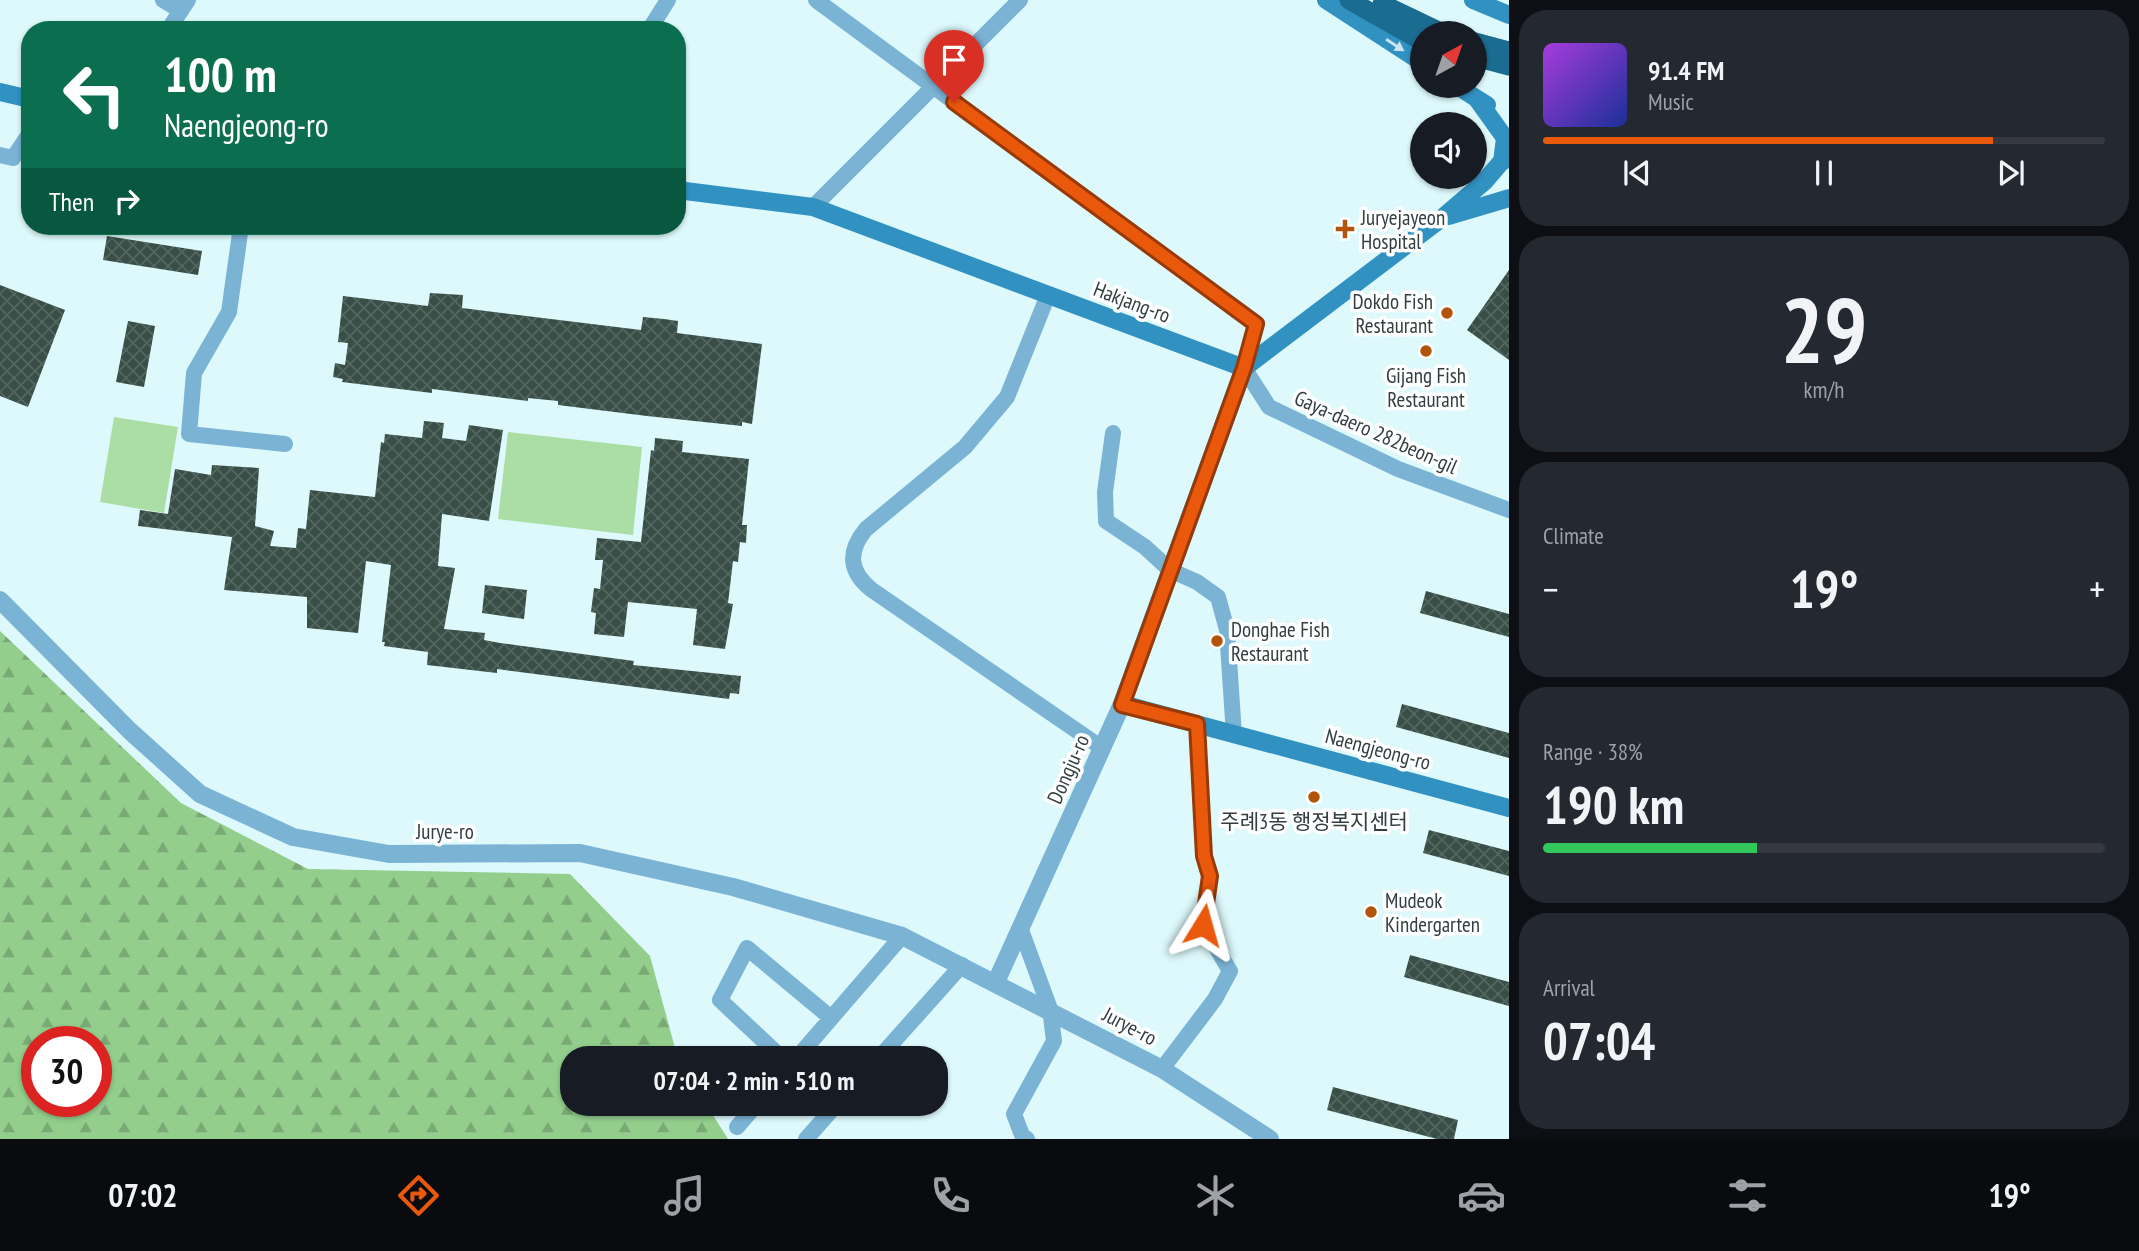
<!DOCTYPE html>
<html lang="en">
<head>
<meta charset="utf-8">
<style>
	:root { --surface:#171b24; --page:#242831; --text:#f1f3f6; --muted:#9ea1a6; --line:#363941; --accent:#ea580c }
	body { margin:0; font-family:"PT Sans Narrow","Noto Sans KR",sans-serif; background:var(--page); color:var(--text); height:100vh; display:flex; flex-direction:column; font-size:26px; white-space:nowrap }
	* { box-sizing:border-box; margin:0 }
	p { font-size:23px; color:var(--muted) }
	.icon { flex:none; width:38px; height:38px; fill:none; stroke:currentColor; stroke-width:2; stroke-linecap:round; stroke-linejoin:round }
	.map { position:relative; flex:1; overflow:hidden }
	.panel { display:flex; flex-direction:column; gap:10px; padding:10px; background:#0d0f14; width:630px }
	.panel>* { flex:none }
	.top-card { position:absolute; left:21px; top:21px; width:665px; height:214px; border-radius:28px; box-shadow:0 2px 5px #0004; background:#0b6e4f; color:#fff; overflow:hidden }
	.needle { width:46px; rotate:40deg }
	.buttons { position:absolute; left:1410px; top:21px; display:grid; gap:14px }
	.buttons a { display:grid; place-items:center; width:77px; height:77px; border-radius:50%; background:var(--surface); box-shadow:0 2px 5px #0004; font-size:35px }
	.speed { position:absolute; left:21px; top:1026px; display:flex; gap:14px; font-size:35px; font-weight:700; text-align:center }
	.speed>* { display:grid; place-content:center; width:91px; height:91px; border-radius:50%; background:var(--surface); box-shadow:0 2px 5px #0004; line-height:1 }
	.speed .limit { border:10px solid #d22; background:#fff; color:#111 }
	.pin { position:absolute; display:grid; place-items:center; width:60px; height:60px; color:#fff; margin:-72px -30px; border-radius:50% 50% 50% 0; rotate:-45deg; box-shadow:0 0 7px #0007 }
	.pin .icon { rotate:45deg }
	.me { position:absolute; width:77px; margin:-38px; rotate:8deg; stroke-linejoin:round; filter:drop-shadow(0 0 5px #0008) }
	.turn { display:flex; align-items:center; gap:24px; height:147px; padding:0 28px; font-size:32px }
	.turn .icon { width:91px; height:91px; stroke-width:2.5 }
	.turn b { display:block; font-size:49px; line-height:60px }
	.then { display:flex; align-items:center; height:66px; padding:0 28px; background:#0003; gap:14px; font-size:26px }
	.big { font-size:52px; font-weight:700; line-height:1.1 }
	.panel .widget { flex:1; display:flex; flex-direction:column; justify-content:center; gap:10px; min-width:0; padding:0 24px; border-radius:28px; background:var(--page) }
	.panel .dial { align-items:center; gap:0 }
	.dial b { font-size:91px; line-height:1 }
	.song { display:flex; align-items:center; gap:21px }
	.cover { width:84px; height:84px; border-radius:10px; background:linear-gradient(135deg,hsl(280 70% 55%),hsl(230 70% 35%)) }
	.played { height:7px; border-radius:4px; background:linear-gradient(90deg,var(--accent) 80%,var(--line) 80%) }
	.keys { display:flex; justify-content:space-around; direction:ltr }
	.heat { display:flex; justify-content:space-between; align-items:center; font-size:38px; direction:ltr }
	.charge { height:10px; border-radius:5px; background:linear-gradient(90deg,#34c759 38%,var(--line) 0) }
	.trip { position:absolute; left:560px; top:1046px; width:388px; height:70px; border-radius:28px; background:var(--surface); box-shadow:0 2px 5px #0004; font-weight:700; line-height:70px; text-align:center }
	.tab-bar { display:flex; height:112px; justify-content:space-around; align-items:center; background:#090b0e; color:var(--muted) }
	.tab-bar .icon { width:49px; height:49px }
	.tab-bar .selected { color:var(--accent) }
	.tab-bar b { font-size:32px; color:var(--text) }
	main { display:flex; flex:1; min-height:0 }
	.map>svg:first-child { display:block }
	.forest { fill:url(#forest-firs); fill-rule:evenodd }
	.pitch { fill:#aadea4 }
	.building { fill:url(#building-cross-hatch) }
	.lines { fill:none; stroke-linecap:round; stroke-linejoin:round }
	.minor { stroke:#7bb3d4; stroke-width:16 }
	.tertiary { stroke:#7bb3d4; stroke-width:18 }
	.secondary { stroke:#3192c2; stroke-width:18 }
	.trunk { stroke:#1a6c90; stroke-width:19 }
	.trunk-bridge { stroke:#1a6c90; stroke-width:19 }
	.oneway { fill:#cce4f0 }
	.route-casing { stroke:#983908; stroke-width:18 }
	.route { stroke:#ea580c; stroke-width:12 }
	.poi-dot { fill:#b3540b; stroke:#fff; stroke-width:2.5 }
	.labels { text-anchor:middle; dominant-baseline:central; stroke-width:7; stroke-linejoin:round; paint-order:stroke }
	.poi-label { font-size:21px; fill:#323e3f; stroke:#fff; text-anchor:start }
	.street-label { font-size:21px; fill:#323e3f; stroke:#fff }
</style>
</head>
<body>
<main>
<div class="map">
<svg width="1509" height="1139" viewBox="0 0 1509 1139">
	<defs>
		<pattern id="forest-firs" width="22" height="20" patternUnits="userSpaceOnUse" patternTransform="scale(1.75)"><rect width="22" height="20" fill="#93ce8d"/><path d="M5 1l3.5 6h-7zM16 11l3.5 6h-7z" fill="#79a975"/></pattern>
		<pattern id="building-cross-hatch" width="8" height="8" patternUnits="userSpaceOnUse" patternTransform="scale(1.75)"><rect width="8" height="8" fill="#384e47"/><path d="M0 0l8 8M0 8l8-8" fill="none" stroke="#546660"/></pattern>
	</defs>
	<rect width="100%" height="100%" fill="#ddf9fc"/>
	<path class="forest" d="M0,631L181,803L308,869L570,874L650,956L678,1059H572V1104H706L728,1139H0ZM37,1041H96V1101H37Z"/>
	<path class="pitch" d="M114,417L178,427L164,513L100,502Z
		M508,432L642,447L633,535L498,519Z"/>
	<path class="building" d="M107,236L202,251L198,275L103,260Z
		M1509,270V360L1467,330Z
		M0,285L65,310L28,407L0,396Z
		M430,293L463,295L462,308L641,330L643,317L664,319L678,321L677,333L762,344L752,424L742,422V426L647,416L558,405V401L528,398V401L432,389V393L342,382L343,379L333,377L335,363L345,365L348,343L338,342L343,296L428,306Z
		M128,321L155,326L144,387L116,382Z
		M424,421L444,423L442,438L466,441L469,425L503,430L489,521L442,514L438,566L455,568L444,629L485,633L484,640L500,643L634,661L633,665L741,676L739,694L730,693L729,699L497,669V673L427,665L428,652L384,646L385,642H382L391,565L366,561L358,633L307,628V597L224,590L232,537L138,526L140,510L168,514L175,469L211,475L212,465L259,468L255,526L274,531L270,546L296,548L298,528L306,529L310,490L375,497L381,442L384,443L385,434L422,438Z
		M655,438L683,441L682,452L749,459L742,525H747L746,543L740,542L738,562L733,561L728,603L733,604L725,649L693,645L697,609L628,602L624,637L594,634L596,613L591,612L594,588L600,589L603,560H595L597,538L641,542L651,450L654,451Z
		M485,585L527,590L524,619L482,613Z
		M1426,591L1509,614V637L1420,613Z
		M1402,704L1509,733V758L1396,727Z
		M1429,830L1509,851V876L1423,853Z
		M1410,955L1509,982V1006L1404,977Z
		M1333,1087L1458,1120L1454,1139H1437L1327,1110Z"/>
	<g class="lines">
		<path class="minor" d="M163,0L181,11
			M816,0L1256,324L1244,368L1269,407L1398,469L1509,510
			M168,30L188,0
			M649,30L668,0
			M0,155L13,158L30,133
			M813,207L1020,0
			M241,226L229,312L194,373L189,434L285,444
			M1048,295L1007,397L965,447L866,529C847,552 849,572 872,590L1102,748
			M1113,433L1105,492L1106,521L1145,547L1170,570L1197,582L1218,597L1227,630L1234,735
			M1021,930L1050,1009L1054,1041L1014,1114L1022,1135L1027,1139
			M783,1059L720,1000L747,948L831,1018
			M796,1059L902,936
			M878,1059L962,965
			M1162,1069L1215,999L1230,971L1203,925L1210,876L1204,856L1197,725
			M737,1127L757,1104
			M806,1139L837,1104"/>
		<path class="tertiary" d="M0,600L130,731L200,794L293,837L389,854L580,853L733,887L902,936L1162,1069L1270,1139
			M996,982L1122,704"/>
		<path class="secondary" d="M1326,0L1423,63
			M1473,0L1509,15
			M1457,86L1487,105
			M0,92L30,99
			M1477,99L1505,138L1502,162
			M677,190L813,207L1244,368L1442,218L1484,182L1509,153
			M1449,216L1509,198
			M1244,368L1122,704L1509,808"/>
		<path class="trunk" d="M1349,0L1423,42
			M1382,4L1443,33
			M1475,42L1509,51"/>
		<path class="trunk-bridge" d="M1475,57L1509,66"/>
	</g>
	<defs><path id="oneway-solid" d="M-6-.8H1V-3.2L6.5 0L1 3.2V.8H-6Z" transform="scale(1.75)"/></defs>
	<use class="oneway" href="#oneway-solid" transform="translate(1395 45) rotate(33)"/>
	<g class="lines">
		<defs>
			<path id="route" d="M954,102L1256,324L1244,368L1122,705L1197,724L1204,856L1210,876L1203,925"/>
		</defs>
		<use href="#route" class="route-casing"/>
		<use href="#route" class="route"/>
	</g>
	<g class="poi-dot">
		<path d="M1341.5 218.5h7v7h7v7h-7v7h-7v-7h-7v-7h7z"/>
		<circle cx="1447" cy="313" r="7"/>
		<circle cx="1426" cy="351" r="7"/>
		<circle cx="1217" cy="641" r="7"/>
		<circle cx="1314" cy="797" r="7"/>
		<circle cx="1371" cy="912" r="7"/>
	</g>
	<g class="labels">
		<g class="poi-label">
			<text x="1361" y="217">Juryejayeon<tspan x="1361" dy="24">Hospital</tspan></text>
			<text x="1433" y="301" text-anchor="end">Dokdo Fish<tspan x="1433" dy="24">Restaurant</tspan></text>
			<text x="1426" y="375" text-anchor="middle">Gijang Fish<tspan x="1426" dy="24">Restaurant</tspan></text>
			<text x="1231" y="629">Donghae Fish<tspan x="1231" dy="24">Restaurant</tspan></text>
			<text x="1314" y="821" text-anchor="middle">주례3동 행정복지센터</text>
			<text x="1385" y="900">Mudeok<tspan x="1385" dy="24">Kindergarten</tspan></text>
		</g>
		<g class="street-label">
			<text transform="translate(1132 302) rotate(21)">Hakjang-ro</text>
			<text transform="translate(1376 432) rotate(24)">Gaya-daero 282beon-gil</text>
			<text transform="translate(1378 749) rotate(15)">Naengjeong-ro</text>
			<text transform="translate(1068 769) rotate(-66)">Dongju-ro</text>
			<text x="445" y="831">Jurye-ro</text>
			<text transform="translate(1130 1026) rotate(28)">Jurye-ro</text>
		</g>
	</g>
</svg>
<div class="buttons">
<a><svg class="needle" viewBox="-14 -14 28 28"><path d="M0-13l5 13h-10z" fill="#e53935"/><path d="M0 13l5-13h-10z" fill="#9ea1a6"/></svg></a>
<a><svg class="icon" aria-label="sound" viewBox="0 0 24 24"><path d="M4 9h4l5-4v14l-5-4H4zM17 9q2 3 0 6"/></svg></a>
</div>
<div class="speed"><div class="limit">30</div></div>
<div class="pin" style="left:954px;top:102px;background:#d93025"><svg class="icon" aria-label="arrive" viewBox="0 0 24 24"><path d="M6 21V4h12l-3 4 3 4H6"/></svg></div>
<svg class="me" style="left:1203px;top:925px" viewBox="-20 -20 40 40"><path d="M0-17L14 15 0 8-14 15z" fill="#ea580c" stroke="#fff" stroke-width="4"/></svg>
<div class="trip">07:04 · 2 min · 510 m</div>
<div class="top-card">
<div class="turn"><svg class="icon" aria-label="left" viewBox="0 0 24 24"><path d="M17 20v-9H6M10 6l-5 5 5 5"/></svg><div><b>100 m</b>Naengjeong-ro</div></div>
<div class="then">Then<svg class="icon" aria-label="right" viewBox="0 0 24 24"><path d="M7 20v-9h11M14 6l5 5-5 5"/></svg></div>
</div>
</div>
<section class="panel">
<div class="widget">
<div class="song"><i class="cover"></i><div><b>91.4 FM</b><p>Music</p></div></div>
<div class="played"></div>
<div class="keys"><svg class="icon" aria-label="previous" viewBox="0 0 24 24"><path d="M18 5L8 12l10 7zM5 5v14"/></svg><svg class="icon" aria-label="pause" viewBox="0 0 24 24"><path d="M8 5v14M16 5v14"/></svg><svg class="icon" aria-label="next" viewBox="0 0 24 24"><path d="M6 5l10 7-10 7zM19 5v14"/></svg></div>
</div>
<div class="widget dial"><b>29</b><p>km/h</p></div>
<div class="widget"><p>Climate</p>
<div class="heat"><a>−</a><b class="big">19°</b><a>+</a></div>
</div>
<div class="widget"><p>Range · 38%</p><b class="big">190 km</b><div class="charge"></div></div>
<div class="widget"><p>Arrival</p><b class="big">07:04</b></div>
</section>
</main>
<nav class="tab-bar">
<b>07:02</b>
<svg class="icon selected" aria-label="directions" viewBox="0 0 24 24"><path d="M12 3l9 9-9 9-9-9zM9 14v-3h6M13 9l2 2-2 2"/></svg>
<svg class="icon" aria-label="music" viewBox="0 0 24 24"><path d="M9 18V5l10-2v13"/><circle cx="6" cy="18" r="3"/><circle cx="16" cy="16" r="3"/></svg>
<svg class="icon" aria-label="phone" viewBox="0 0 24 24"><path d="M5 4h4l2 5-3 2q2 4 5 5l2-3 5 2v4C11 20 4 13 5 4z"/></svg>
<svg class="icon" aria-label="climate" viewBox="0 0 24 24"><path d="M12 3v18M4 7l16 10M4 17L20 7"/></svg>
<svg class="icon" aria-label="car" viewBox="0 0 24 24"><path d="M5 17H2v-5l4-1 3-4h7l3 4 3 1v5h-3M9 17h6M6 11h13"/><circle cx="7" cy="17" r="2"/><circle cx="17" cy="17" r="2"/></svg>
<svg class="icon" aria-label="filters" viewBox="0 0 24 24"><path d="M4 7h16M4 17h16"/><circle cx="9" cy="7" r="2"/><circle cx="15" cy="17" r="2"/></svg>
<b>19°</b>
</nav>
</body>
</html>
